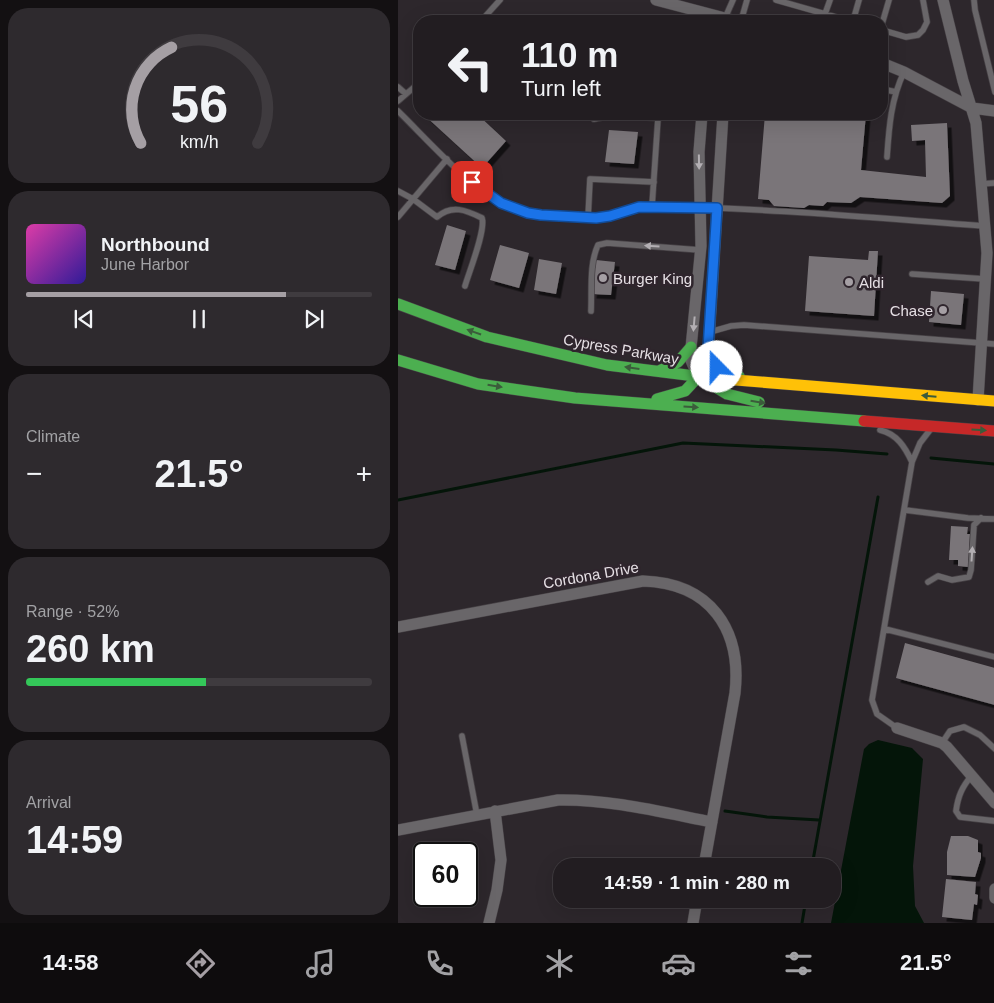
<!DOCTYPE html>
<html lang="en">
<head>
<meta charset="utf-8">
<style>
	:root { --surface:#221d21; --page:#2e2a2e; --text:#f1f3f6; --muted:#a2a2a5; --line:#3f3b3f; --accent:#a59fa4 }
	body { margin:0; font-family:Helvetica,sans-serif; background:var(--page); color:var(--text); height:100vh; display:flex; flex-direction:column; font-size:19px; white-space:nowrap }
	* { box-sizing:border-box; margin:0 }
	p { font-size:16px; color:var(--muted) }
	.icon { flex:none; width:28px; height:28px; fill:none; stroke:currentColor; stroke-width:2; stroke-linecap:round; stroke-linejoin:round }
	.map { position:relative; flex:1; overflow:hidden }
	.side { display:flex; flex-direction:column; gap:8px; padding:8px; background:#131012; width:398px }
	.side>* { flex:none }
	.guide { position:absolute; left:15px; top:15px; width:475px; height:105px; border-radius:20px; box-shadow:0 5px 20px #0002,0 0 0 1px var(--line); background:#221d21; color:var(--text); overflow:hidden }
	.speed { position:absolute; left:15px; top:842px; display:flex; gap:10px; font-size:25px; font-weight:700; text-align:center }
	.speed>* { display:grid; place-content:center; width:65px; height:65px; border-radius:50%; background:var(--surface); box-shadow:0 5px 20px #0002,0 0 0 1px var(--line); line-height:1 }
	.speed .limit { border:2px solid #111; border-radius:8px; background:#fff; color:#111 }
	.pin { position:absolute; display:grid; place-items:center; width:42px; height:42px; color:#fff; margin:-21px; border-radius:10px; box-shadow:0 2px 8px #0006 }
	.me { position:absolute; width:55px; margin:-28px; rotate:338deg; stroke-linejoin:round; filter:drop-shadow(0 0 4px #0008) }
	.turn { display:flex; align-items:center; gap:18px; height:105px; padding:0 25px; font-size:22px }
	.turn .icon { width:65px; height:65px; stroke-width:2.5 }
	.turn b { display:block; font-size:35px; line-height:42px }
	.big { font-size:38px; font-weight:700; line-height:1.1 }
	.side .widget { flex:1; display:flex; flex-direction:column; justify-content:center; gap:8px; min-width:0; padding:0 18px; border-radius:20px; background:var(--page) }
	.side .dial { align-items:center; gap:0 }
	.dial svg { height:130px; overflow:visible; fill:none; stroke:var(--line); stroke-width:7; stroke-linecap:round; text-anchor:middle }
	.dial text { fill:var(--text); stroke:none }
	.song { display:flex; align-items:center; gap:15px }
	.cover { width:60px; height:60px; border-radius:8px; background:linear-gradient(135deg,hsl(320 70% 55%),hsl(250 70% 35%)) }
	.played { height:5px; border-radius:2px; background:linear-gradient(90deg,var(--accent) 75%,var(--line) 75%) }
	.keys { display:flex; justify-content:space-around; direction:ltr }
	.heat { display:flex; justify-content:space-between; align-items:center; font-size:28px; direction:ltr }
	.charge { height:8px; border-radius:4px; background:linear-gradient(90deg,#34c759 52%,var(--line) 0) }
	.trip { position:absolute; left:155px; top:858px; width:288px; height:50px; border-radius:20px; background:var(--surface); box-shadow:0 5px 20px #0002,0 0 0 1px var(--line); font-weight:700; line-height:50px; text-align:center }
	.menu { display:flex; height:80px; justify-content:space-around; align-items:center; background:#0e0c0d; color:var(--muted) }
	.menu .icon { width:35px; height:35px }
	.menu .current { color:var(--accent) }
	.menu b { font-size:22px; color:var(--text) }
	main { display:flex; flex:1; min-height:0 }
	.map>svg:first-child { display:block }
	.water { fill:#041509 }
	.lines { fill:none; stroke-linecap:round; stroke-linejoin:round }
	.stream { stroke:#041509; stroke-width:3 }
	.building { fill:#7a7579; filter:url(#shadow) }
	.lane-casing { stroke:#474246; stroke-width:7 }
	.street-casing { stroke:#474246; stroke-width:12 }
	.fast-casing { stroke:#474246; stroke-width:12 }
	.slow-casing { stroke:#474246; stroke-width:12 }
	.jam-casing { stroke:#474246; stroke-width:12 }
	.lane { stroke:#696669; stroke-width:5.5 }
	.street { stroke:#696669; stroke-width:11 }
	.fast { stroke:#4caf50; stroke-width:11 }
	.slow { stroke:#ffc107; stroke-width:11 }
	.jam { stroke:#c62828; stroke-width:11 }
	.oneway { fill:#b3afb3 }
	.oneway2 { fill:#3b5c3b }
	.route-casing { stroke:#114b97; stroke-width:12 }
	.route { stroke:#1a73e8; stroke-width:9 }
	.poi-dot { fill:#a59fa4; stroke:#2f252d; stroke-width:2 }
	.labels { text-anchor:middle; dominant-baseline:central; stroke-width:5; stroke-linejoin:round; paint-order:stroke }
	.poi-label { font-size:15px; fill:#e5dfe4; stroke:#2f252d; text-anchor:start }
	.street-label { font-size:15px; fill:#e5dfe4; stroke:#2f252d }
</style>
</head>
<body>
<main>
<section class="side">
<div class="widget dial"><svg viewBox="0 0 100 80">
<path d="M14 69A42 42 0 1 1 86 69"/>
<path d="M14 69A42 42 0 0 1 33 10" stroke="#a59fa4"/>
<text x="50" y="56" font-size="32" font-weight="700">56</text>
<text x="50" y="72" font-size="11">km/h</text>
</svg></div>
<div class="widget">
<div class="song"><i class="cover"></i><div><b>Northbound</b><p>June Harbor</p></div></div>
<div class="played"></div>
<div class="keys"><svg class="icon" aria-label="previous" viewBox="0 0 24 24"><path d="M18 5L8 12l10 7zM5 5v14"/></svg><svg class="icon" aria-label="pause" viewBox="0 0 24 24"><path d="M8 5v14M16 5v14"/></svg><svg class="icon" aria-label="next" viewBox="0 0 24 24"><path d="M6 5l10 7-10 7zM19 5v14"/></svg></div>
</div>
<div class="widget"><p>Climate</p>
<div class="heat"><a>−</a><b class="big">21.5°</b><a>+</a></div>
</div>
<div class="widget"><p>Range · 52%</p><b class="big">260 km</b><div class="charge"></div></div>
<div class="widget"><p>Arrival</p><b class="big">14:59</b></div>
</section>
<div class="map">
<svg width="597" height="923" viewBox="0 0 597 923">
	<defs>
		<filter id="shadow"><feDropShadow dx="4.5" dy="4.5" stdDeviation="0" flood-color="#0009"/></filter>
	</defs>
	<rect width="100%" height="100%" fill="#2d272c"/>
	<path class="water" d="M480,740L514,748L525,759L515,866L517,906L526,923H433L466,749L471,744Z"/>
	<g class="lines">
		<path class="stream" d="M533,458L597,464
			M0,500L285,443L438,450L489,454
			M327,811L369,817L421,820
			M414,866L480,497
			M404,923L408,899"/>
	</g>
	<path class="building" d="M25,114H79L108,141L84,168Z
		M367,114H468L463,170L528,177L527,140L514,141L513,125L549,123L552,196L544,203L462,197L453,203L429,202L425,206L411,205L406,208L376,206L371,200L360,199Z
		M211,130L240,132L236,164L207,162Z
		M49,225L68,231L57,270L37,265Z
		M102,245L131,253L121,288L92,280Z
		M471,251H480L476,316L407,311L411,256L470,260Z
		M141,259L164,263L158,294L136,290Z
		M198,260L217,262L213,295L194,294Z
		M533,291L566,294L563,325L531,322Z
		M553,526L570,527L569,534H572L570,567L560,566V560H551Z
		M507,643L597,668V705L498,678Z
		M553,836H570L580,840V852L583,853V858L577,877L549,875V852Z
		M548,879L578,882L577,894L580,895L579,905L576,904L574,920L544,917Z"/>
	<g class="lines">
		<defs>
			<path id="lane" d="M378,0L452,21
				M576,0L577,10L597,92
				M427,14L432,0
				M327,18L335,0
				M83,21L102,0
				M343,21L349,0
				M455,21L461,0
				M484,24L491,0
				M484,30L508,37L520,35L525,30L529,22L525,0
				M0,87L8,94
				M484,89L498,92
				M0,101L21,83
				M0,111C31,141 75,193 115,208C139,217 187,221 212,216C228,213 241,206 256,206C366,208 476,218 586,226
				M196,119L212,116L260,118L254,206
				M489,157C491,127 493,99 506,72
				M583,184L597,183
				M0,191L15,199L39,217C54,204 68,210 84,218C88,230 71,272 67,286
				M0,217L49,159
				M190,218L192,179L256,182
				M514,274L587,279
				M193,311C194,290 191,264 200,245L209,243L302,250
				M312,332L333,326L346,325L597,344
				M482,430C499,434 507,447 514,462
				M507,510L570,518L597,519
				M530,582L540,576L554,580L571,577L573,570L576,525L583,518
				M487,629L597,657
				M499,728L479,714L474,700L514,462L522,443L532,430
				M64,736L79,815
				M544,743L552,731L566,727L582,735L597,749
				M574,775C564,787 560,796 558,811L562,817L597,821"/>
			<path id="street" d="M258,0L338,21
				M545,0L565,81L578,123L589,253L580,400
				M484,63L506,72L574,108L597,111
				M300,377L310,356L325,114
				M300,377L292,358L303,246L301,152L304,114
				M0,627L245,581C312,583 344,629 337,693L306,866
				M499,728L544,743L549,747L597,803
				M0,830L160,800C211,799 263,812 314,822
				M597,889V898
				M91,923L99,890L103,860L97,811
				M295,923L299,899"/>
			<path id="fast" d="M0,304L89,337L209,365L313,378
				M310,349C315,365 326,370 341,376
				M0,360L80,384L177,398L466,421
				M261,371L280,362L293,347
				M301,377L329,394L361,402
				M259,399L287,391L300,377"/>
			<path id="slow" d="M313,378L597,401"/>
			<path id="jam" d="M466,421L597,431"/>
		</defs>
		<use href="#lane" class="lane-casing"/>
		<use href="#street" class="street-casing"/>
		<use href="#fast" class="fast-casing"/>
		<use href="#slow" class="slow-casing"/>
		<use href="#jam" class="jam-casing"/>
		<use href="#lane" class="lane"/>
		<use href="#street" class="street"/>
		<use href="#fast" class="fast"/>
		<use href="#slow" class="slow"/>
		<use href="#jam" class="jam"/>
	</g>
	<defs><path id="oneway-solid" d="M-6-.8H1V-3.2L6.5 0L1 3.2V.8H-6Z" transform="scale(1.25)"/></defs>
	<g class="oneway">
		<use href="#oneway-solid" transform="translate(301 162) rotate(89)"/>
		<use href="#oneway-solid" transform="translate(254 246) rotate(-176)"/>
		<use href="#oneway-solid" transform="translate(296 324) rotate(95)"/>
		<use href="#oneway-solid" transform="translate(574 554) rotate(-86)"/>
	</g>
	<g class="oneway2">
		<use href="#oneway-solid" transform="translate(76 332) rotate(-161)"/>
		<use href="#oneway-solid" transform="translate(234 368) rotate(-172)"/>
		<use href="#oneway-solid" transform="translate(97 386) rotate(9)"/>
		<use href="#oneway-solid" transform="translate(531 396) rotate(-175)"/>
		<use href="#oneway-solid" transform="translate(360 402) rotate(9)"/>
		<use href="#oneway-solid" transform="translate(293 407) rotate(4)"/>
		<use href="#oneway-solid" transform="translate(581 430) rotate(4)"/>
	</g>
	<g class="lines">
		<defs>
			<path id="route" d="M74,182L103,203L130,213L143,215L198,218L212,216L241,207L319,208L310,349L312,358L319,367"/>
		</defs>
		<use href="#route" class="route-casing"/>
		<use href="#route" class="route"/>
	</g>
	<g class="poi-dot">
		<circle cx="205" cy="278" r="5"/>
		<circle cx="451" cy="282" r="5"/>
		<circle cx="545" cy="310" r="5"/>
	</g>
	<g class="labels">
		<g class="poi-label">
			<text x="215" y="278">Burger King</text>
			<text x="461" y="282">Aldi</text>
			<text x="535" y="310" text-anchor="end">Chase</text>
		</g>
		<g class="street-label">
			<text transform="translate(223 349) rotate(10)">Cypress Parkway</text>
			<text transform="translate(193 575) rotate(-10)">Cordona Drive</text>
		</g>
	</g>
</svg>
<div class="speed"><div class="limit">60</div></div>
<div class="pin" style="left:74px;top:182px;background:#d93025"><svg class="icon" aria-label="arrive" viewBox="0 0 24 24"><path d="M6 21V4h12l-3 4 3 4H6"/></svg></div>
<svg class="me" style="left:319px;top:367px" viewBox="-20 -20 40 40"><circle r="19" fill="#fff"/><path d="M0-13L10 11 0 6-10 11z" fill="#1a73e8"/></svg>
<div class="trip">14:59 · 1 min · 280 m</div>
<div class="guide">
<div class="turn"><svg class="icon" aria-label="left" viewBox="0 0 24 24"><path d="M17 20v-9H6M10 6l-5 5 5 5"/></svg><div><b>110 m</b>Turn left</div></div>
</div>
</div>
</main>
<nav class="menu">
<b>14:58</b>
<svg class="icon current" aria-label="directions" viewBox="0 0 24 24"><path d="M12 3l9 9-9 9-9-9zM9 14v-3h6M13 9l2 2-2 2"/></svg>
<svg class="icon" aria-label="music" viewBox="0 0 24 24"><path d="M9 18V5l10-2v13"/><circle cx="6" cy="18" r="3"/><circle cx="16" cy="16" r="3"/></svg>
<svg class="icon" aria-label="phone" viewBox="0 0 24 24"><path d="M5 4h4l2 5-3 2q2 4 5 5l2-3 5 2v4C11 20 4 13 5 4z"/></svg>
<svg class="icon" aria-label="climate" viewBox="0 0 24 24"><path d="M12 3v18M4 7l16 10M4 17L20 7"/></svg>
<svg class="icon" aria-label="car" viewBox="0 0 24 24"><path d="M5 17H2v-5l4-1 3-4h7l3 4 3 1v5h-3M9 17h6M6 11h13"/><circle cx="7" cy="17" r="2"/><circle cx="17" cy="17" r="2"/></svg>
<svg class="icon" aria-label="filters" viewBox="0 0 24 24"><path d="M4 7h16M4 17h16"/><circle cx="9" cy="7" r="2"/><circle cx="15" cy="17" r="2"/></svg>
<b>21.5°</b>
</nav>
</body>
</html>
